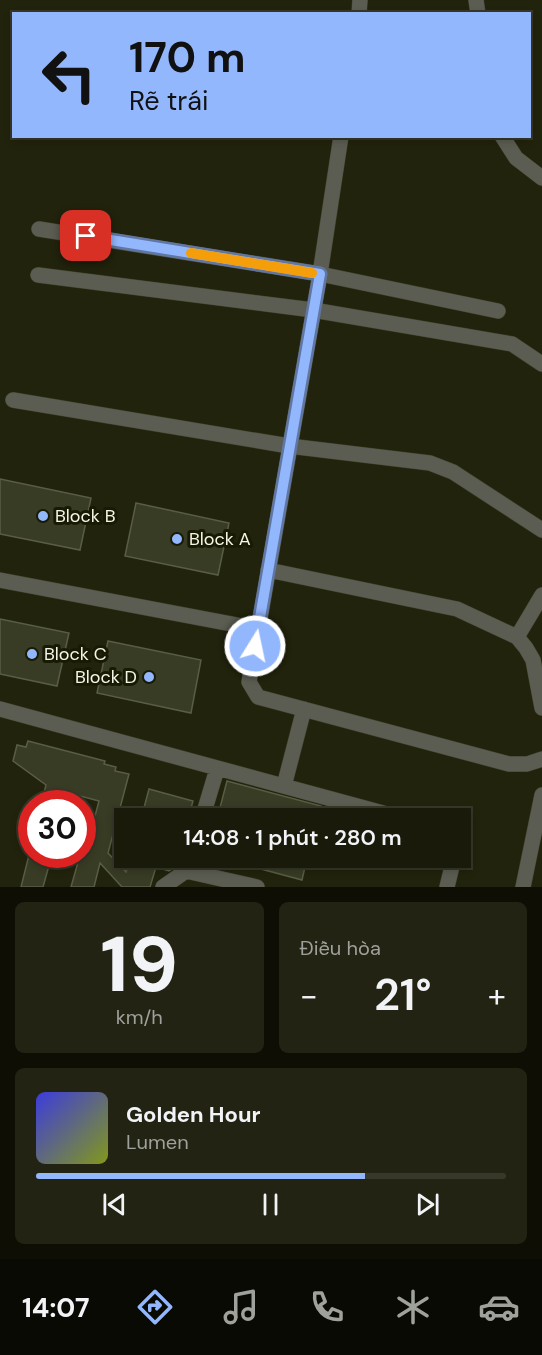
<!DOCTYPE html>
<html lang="vi">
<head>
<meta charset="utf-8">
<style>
	:root { --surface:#191a09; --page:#222312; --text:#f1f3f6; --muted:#9fa19c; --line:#37382a; --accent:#93b7fd }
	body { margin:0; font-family:"DM Sans",sans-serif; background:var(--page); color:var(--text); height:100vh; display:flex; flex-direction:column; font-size:22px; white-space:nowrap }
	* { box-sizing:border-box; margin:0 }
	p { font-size:20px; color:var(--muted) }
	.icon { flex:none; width:33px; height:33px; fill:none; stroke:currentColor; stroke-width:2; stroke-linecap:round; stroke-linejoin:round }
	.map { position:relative; height:887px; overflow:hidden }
	.details { display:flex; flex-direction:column; gap:15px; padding:15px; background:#0e0e05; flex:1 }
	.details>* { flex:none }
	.top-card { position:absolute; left:12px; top:12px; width:519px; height:126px; border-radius:0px; box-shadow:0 3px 9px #0003,0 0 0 2px var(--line); background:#93b7fd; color:#111; overflow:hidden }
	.speed { position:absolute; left:18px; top:790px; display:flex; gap:12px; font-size:30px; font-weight:700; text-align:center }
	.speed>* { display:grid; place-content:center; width:78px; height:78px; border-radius:50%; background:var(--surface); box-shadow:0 3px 9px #0003,0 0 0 2px var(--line); line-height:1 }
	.speed .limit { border:9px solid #d22; background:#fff; color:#111 }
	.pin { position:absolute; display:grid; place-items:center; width:51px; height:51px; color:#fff; margin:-26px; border-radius:12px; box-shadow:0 3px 9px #0006 }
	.me { position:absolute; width:66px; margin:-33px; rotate:10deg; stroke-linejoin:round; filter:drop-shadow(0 0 4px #0008) }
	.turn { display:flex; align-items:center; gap:21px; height:126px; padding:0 18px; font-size:27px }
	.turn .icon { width:78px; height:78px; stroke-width:2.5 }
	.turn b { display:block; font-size:42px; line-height:51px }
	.big { font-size:45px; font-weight:600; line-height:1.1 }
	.details .widget { flex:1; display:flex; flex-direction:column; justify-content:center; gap:9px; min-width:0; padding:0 21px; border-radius:9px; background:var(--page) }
	.details .dial { align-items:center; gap:0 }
	.dial b { font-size:78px; line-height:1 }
	.song { display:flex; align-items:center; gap:18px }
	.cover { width:72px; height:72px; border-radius:9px; background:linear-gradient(135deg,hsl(240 70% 55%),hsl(70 70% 35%)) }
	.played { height:6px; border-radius:3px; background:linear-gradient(90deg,var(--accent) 70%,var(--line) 70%) }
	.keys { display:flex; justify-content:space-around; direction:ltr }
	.heat { display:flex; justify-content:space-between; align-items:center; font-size:33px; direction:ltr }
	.details .tiles { flex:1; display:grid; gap:15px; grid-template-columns:1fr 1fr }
	.widget:last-child { grid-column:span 2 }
	.trip { position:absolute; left:114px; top:808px; width:357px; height:60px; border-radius:0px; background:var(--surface); box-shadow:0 3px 9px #0003,0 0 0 2px var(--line); font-weight:600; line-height:60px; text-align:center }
	.tab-bar { display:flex; height:96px; justify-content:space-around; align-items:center; background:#0a0a04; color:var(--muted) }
	.tab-bar .icon { width:42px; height:42px }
	.tab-bar .on { color:var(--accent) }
	.tab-bar b { font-size:27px; color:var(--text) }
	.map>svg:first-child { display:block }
	.building { fill:#393c24; stroke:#5a5d45; stroke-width:1.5 }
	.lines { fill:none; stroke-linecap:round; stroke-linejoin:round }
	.minor-casing { stroke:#3f412b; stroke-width:16 }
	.minor { stroke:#5b5d52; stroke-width:15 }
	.route-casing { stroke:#6077a4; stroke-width:15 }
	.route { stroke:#93b7fd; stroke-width:10 }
	.slow { stroke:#f59e0b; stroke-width:10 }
	.poi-dot { fill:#93b7fd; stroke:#181a04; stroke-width:2 }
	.labels { text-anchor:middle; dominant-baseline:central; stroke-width:6; stroke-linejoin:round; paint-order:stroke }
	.poi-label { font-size:18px; fill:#f4f6e7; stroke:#181a04; text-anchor:start }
</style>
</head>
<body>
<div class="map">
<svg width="542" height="887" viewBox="0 0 542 887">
	<rect width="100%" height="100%" fill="#21230c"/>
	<path class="building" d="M0,479L91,498L80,550L0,534Z
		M136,503L229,523L218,575L125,556Z
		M0,619L69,633L57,686L0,674Z
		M108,641L201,660L191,713L97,693Z
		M28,741L105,761L104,764L116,767L115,771L129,774L108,853L126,872L130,858H177L175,867L169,871L156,867L150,887H122L100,863L94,887H71L80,855H82V841L88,842L99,801L69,793L66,804H41L46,785L13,761L17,745L26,747Z
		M227,781L321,806L318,819H217Z
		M149,789L193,801L188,819H141Z
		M29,855H52L43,887H21Z
		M235,858H307L302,880L235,862Z"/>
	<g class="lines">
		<defs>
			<path id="minor" d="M476,0L478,14
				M359,14L360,0
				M341,136L320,274L249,682L258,697L509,764H527L542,759
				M502,136L516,158L542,178
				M39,229L320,274L498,311
				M38,275L313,310L512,344L542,364
				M13,400L289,446L430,463L453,472L542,530
				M268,570L457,609L517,637L526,648L533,660L542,708
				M0,580L258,629
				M517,637L542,595
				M0,709L405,819
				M284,786L304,709
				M202,819L217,769
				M186,871L257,887
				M163,887L186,871L190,858
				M447,887L454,858
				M523,887L542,795"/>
		</defs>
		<use href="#minor" class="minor-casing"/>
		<use href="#minor" class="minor"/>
	</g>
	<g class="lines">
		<defs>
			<path id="route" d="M86,236L320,274L255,646"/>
		</defs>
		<use href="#route" class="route-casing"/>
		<use href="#route" class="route"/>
		<path class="slow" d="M191,253L312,273"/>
	</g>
	<g class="poi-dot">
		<circle cx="43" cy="516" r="6"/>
		<circle cx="177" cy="539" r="6"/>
		<circle cx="32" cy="654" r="6"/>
		<circle cx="149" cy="677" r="6"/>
	</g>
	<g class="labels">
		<g class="poi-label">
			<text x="55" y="516">Block B</text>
			<text x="189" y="539">Block A</text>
			<text x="44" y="654">Block C</text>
			<text x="137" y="677" text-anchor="end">Block D</text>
		</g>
	</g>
</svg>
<div class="speed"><div class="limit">30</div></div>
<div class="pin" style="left:86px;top:236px;background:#d93025"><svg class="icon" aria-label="arrive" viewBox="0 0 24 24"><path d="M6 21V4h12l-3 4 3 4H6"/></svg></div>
<svg class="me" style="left:255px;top:646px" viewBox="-20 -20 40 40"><circle r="17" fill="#93b7fd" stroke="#fff" stroke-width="3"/><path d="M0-11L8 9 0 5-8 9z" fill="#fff"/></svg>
<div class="trip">14:08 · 1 phút · 280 m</div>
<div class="top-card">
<div class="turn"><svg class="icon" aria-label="left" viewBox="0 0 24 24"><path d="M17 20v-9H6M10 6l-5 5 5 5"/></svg><div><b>170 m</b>Rẽ trái</div></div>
</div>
</div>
<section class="details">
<div class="tiles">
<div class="widget dial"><b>19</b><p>km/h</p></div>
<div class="widget"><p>Điều hòa</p>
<div class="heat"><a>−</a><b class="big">21°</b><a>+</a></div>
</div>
<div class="widget">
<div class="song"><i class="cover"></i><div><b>Golden Hour</b><p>Lumen</p></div></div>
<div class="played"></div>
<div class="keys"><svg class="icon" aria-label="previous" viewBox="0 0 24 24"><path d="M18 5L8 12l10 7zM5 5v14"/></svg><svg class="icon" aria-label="pause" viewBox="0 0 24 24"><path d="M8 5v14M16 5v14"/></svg><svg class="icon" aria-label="next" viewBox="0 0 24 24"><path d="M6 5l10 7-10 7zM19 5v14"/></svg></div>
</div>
</div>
</section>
<nav class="tab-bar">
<b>14:07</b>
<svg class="icon on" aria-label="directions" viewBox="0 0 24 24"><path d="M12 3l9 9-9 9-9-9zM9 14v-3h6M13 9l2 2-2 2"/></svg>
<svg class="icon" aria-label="music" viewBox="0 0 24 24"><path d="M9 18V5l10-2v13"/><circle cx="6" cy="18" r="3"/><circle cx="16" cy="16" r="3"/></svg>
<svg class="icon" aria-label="phone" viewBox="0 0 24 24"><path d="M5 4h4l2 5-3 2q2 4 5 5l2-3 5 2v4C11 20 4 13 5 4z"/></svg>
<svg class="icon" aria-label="climate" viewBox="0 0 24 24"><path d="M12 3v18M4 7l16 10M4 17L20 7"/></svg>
<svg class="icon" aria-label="car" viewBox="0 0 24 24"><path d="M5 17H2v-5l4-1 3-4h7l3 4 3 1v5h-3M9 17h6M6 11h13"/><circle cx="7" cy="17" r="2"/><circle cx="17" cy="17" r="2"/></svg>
</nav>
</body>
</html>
